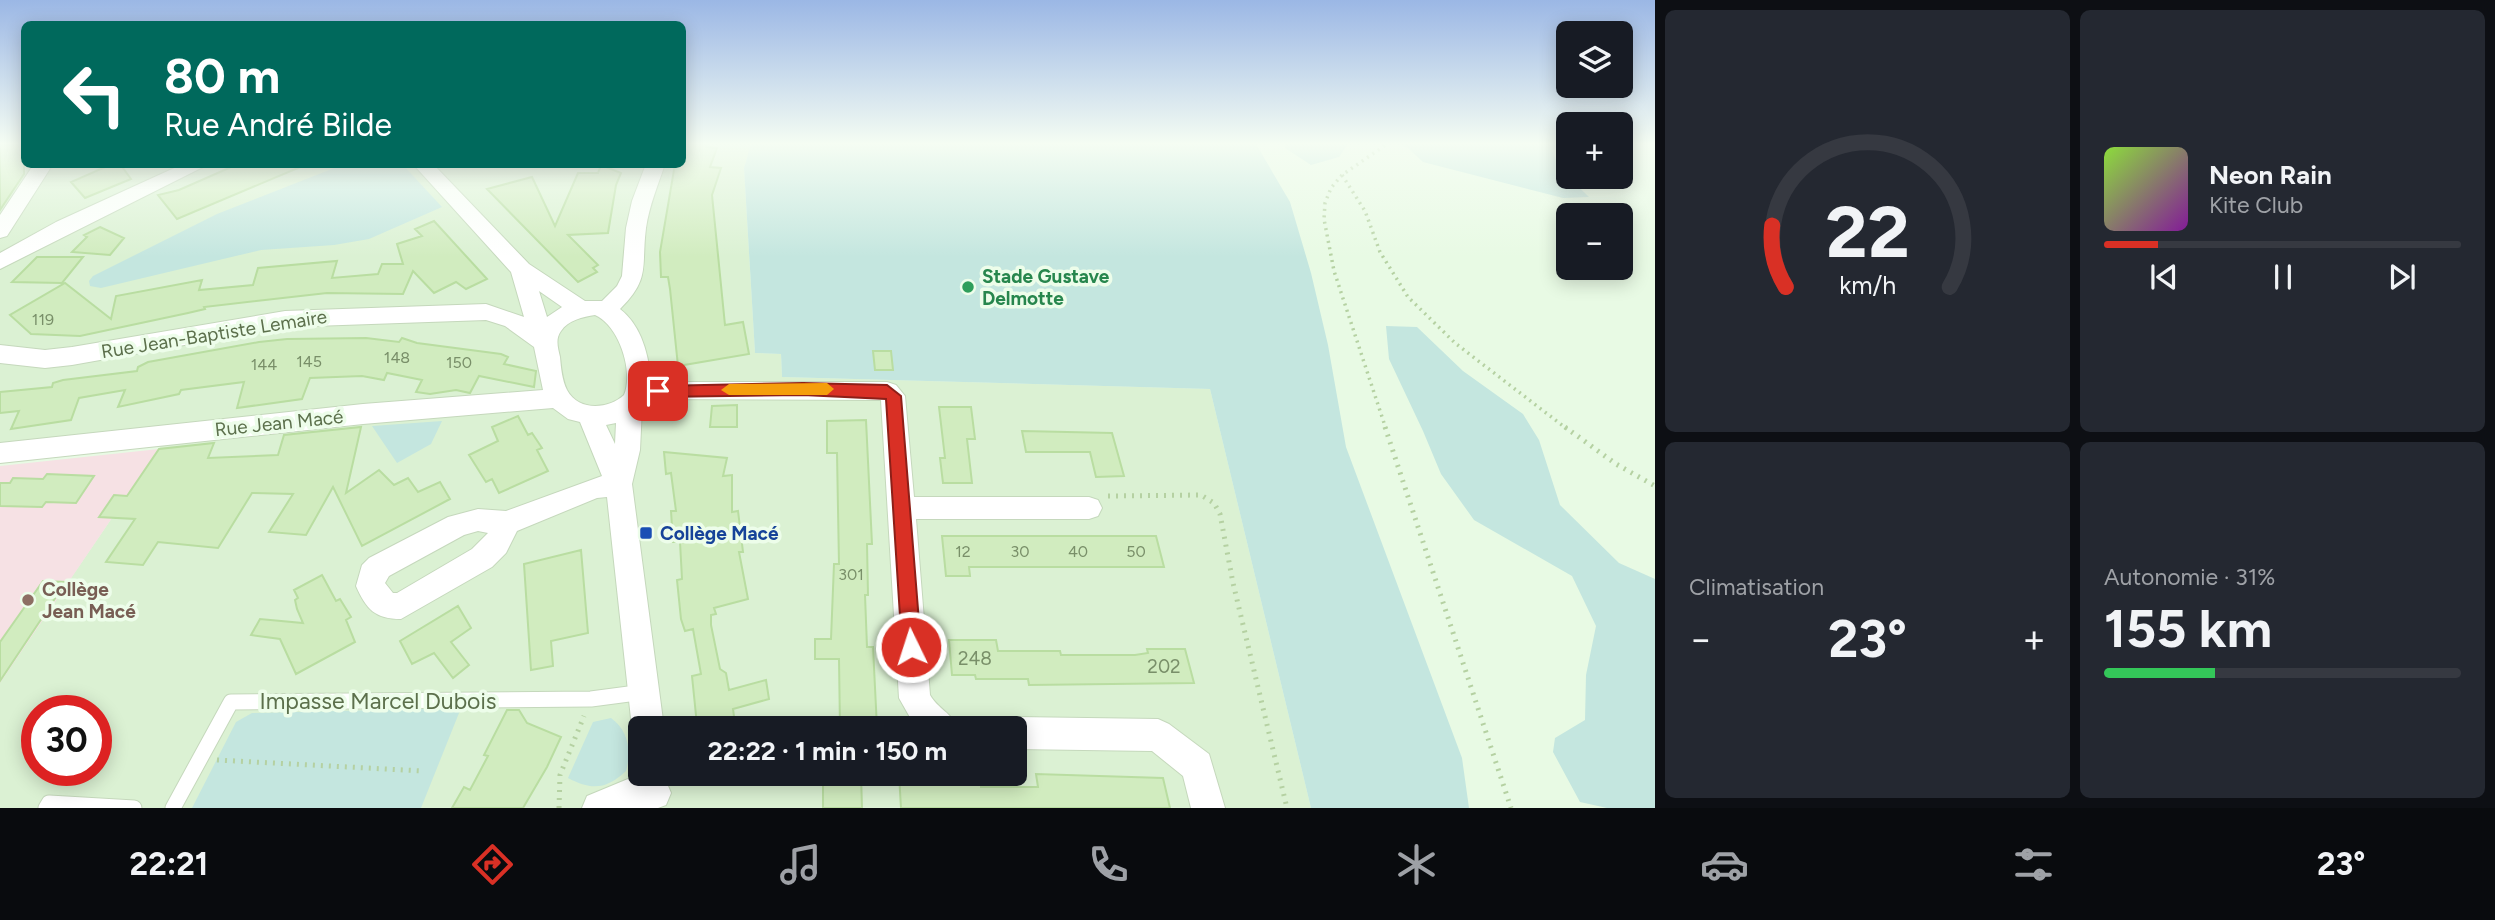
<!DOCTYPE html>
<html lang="fr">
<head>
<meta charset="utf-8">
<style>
	:root { --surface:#171b24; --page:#242831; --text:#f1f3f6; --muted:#9ea1a6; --line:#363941; --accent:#d93025 }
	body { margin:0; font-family:Figtree,sans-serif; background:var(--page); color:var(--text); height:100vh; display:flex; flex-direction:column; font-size:26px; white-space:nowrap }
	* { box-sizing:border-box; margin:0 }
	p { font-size:23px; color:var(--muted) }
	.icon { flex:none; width:38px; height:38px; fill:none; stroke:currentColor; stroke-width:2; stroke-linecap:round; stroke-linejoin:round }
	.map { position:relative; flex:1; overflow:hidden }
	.side { display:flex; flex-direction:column; gap:10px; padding:10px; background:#0d0f14; width:840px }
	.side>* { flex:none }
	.top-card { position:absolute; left:21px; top:21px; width:665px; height:147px; border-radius:10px; box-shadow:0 4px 18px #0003; background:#00695c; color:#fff; overflow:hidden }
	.fabs { position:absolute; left:1556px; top:21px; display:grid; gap:14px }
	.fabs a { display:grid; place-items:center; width:77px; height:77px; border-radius:10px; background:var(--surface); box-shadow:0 4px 18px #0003; font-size:35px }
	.speed { position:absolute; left:21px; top:695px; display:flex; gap:14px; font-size:35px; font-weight:700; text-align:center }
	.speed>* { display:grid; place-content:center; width:91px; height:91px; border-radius:50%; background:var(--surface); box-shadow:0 4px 18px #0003; line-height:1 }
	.speed .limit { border:10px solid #d22; background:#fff; color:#111 }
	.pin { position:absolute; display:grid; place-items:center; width:60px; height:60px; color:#fff; margin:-30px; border-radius:14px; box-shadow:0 4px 10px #0006 }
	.me { position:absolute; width:77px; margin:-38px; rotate:356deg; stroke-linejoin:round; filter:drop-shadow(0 0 5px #0008) }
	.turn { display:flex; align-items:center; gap:24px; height:147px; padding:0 28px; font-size:32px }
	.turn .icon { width:91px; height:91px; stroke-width:2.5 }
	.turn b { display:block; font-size:49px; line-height:60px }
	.big { font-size:52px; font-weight:700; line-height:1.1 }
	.side .card { flex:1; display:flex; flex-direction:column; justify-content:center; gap:10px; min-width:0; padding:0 24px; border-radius:10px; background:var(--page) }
	.side .dial { align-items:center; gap:0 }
	.dial svg { height:182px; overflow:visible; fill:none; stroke:var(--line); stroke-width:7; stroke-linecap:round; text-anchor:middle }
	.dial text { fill:var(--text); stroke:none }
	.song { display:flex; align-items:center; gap:21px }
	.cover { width:84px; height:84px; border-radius:10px; background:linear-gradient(135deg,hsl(90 70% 55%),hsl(290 70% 35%)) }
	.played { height:7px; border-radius:4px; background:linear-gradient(90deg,var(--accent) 15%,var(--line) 15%) }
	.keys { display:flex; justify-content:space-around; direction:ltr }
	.heat { display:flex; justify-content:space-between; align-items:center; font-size:38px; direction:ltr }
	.charge { height:10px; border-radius:5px; background:linear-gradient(90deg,#34c759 31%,var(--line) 0) }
	.side .tiles { flex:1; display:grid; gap:10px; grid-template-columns:repeat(2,1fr) }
	.trip { position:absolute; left:628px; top:716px; width:399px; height:70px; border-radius:10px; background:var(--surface); box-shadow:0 4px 18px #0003; font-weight:700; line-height:70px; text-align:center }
	.tab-bar { display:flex; height:112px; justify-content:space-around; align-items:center; background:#090b0e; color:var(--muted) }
	.tab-bar .icon { width:49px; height:49px }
	.tab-bar .selected { color:var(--accent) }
	.tab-bar b { font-size:32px; color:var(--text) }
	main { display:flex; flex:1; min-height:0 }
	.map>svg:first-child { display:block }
	.residential { fill:#dbf1d3; fill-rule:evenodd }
	.education { fill:#f6e1e4 }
	.green { fill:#c4e6df }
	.building { fill:#d1ecbf; stroke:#b9dda1; stroke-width:2 }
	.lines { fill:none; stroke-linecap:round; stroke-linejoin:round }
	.service-casing { stroke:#c5d8bc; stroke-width:17 }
	.minor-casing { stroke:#c5d8bc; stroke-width:2 }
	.path-far1 { stroke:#b5d1a2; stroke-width:3.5; stroke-dasharray:2 4.5; stroke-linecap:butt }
	.path { stroke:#b5d1a2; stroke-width:5; stroke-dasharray:2 6; stroke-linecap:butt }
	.service { stroke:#fff; stroke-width:15 }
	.minor { fill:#fff; fill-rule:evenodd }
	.route { fill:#d93025; stroke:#8d1f18; stroke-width:2 }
	.slow { fill:#f59e0b }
	.leisure-dot { fill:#2e9e5b; stroke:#edfdea; stroke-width:2.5 }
	.transit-dot { fill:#1a4fb4; stroke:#edfdea; stroke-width:2.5 }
	.education-dot { fill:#8d6e63; stroke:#edfdea; stroke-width:2.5 }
	.labels { text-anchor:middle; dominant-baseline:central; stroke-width:7; stroke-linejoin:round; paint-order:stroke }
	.number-label { font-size:16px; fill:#798f69 }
	.leisure-label { font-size:19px; font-weight:bold; fill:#27864d; stroke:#edfdea; text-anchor:start }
	.street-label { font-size:19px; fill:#5c704c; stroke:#edfdea }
	.transit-label { font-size:19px; font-weight:bold; fill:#164399; stroke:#edfdea; text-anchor:start }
	.education-label { font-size:19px; font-weight:bold; fill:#785e54; stroke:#edfdea; text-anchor:start }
	.near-number-label { font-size:19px; fill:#798f69 }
	.near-street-label { font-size:23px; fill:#5c704c; stroke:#edfdea }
</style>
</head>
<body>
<main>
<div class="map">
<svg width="1655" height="808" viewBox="0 0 1655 808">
	<rect width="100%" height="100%" fill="#e8fae4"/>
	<path class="residential" d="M0,144H24V164H682L683,144H751L744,168L755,353L781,354L782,377L1210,389L1311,808H0V682L159,449L172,425L0,443ZM37,710H96V770H37ZM640,728H1015V774H640Z"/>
	<path class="education" d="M159,449L112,518L0,683V466Z"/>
	<path class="green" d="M751,144H1256L1290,202L1311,273L1328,345L1346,447L1462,758L1469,808H1311L1210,389L782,377L781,354L755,353L744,168Z
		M1285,144H1348L1339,157L1311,165L1285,148Z
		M1400,144H1561L1552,151L1561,170L1589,197L1563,198L1423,162L1408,148Z
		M342,165H403L442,207L369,239L334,245L261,250L101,288L90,286L89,281L93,276L217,214Z
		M1386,326L1417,327L1463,371L1523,414L1539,440L1560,505L1619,563L1655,579V808H1607L1580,802L1553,752L1555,738L1585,720L1586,675L1596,626L1572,576L1474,520L1441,474L1423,431L1389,359Z
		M442,421L431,444L397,463L372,426Z
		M461,708L421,808H192L236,722L252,713Z
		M611,718C628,730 632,751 626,771C606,790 591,790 568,778L593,722Z"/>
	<path class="building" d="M24,144V174L0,210V145Z
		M682,144H707L706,147L717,148L710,167L721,168L712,195L725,325L743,322L749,354L678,366L670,289L668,277H661L660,252L675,164H682Z
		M112,164H120L131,179L85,198L71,182Z
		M238,164L305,165L177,219L158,195L179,190Z
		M601,165L621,173L616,185L608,233L568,235L598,265L593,268L597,272L578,282L487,189L532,177L555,226L578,173H598Z
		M434,221L487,279L466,289L456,282L434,293L413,271L403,294L327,293L204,307L205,309L188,313L80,336L31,334L10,315L65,283L111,319L116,296L202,280L199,290L253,285L258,268L337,261L332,278L378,274L382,264H403L397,244L422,236L415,229Z
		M100,227L124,238L110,255L72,252L87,237L84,235Z
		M37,257H83L62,283L12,282Z
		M366,338L399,342L402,338L417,343L501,354L508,357L504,364L536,371L534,387L479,376L470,393L456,390L430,394L416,392L422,380L387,373L384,380L362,376L310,378L302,399L237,408L244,382L181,390L179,394L118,407L125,390L79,398L71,420L11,429L19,411L0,413V392L52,387L53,383L63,380L137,371L138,367L148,362L259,342L287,339Z
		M873,351H891L893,370H875Z
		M737,405V427H710L712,406Z
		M939,407H971L975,439H967L972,483H943L940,458H945Z
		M518,416L528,435L532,433L542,448L537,450L548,471L499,493L492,479L486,482L469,455L498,441L492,427Z
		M866,420L872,544H867L868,595H865L867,647H873L877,728H840L839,659H815V639H831L834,564H839L837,453H827V421Z
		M361,427L346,493L379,470L394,485L408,478L418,492L440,482L450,499L362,546L333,487L306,535L269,532L293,494L252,493L218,548L158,542L143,565L106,562L135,519L99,517L114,495L127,496L159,449L214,443L208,458L278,455L284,435Z
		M1022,431L1112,433L1124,476L1096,477L1090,452H1026Z
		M664,452L727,458L723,476L732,475V512L738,511L743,552H739L748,599L714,608L716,614L711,615V625L720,669L726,673L729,690L766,680L769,699L733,709L735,724L732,725V728H700L697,725L692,676L701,674L693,629L685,631L681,619L677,580L682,579L680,542H673L671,511H676L671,473L666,474Z
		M47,474L94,476L76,503L46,502L42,507L0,506V483H10L13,478L43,479Z
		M942,536H1156L1164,567H969L970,576H946Z
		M581,550L588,633L551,641L553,666L531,670L524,564Z
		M322,575L336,601L340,599L351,617L346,620L355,642L296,674L280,639L251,635L260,619L303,623L297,609L295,600L298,598L294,590Z
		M43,581L66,582L0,681V642Z
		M458,606L471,628L451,642L469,665L453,678L434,653L412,664L400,641Z
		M949,640H996L998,651H1060L1061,655H1135L1148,653L1147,649H1185L1194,683L1029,685L1028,679H976L975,675H952Z
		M507,710H519L527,723L561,737L547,767L523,808H452L464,787L470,790L488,756L484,755Z
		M823,774H861L862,808H823Z
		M899,774H951L952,782L981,783V787H1038L1036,774L1163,778L1170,808H901Z"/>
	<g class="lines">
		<defs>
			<path id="service" d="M46,808L49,803L134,808
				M173,808L231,702L591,699L644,692"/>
			<path id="minor" d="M34,164H53L7,236L0,238V215Z
				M183,164H209L0,269V253L56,222Z
				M413,164H433L529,264L585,301H602L617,286L622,276L626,228L632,201L646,164H665C658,185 649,206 646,228C641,267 651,278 620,309C642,326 649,356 651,382H887L896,385L905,396L914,497H1089L1098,500L1102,508L1098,516L1089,519H916L930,695C938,709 952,713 958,728H916L899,698L881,400L647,399L642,408L640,450L632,484L664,728H640V741L637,739L632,728L607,497L597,498L517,531L506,553L492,567L401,619C375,619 366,609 356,586L362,565L369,558L448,517L478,509L506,511L602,476L580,422L568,419L553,408L363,424L0,463V443L363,404L543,390L534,347L505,326L486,320L285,327L72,365L45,368L0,363V345L45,350L72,347L285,311L486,304L524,317L511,272ZM539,291L562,307L547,317ZM595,315C619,325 634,372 624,395C609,409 579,412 567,390C562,380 561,368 560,357C558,348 555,339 561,331C568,320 583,317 595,315ZM616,423L615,444L606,425ZM478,531L488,533L472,549L397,593H393L385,583L389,576L464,535Z
				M1015,717L1158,719L1169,724L1209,754L1225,808H1191L1183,776L1152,751L1015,749V728H1001L1004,722Z
				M654,776L666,781L671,793L666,805L658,808H582L587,796L628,779Z"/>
		</defs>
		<use href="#service" class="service-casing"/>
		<use href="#minor" class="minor-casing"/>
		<path class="path-far1" d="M1342,175L1365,211L1380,252L1408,297L1455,343L1567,429
			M1386,429L1334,271L1324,219L1325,203L1331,188L1342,175L1387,144"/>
		<path class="path" d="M1385,427L1511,808
			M1565,427L1616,464L1655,486
			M1108,496L1201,495L1214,503L1220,514L1233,583L1287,808
			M217,760L423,771
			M559,808L560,775L584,716"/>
		<use href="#service" class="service"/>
		<use href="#minor" class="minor"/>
	</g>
	<linearGradient id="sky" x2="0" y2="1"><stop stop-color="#9bb7e5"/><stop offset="0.56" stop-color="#f5fdf3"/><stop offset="1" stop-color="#f5fdf3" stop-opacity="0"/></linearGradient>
	<rect width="1655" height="257" fill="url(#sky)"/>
	<path class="route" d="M803,383L887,385L901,396L921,647L918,653L911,656L905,653L902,647L886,399L803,395L658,397L650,391L658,386Z"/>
	<path class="slow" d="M827,383L834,389L827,395H729L721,390L729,384Z"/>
	<circle class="leisure-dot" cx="968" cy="287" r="7"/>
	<rect class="transit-dot" x="639" y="526" width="14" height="14" rx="3.5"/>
	<circle class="education-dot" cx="28" cy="600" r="7"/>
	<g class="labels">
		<g class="number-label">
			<text x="43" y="319">119</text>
			<text x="397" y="357">148</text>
			<text x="309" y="361">145</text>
			<text x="459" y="362">150</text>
			<text x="264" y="364">144</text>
			<text x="963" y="551">12</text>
			<text x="1020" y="551">30</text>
			<text x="1078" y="551">40</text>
			<text x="1136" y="551">50</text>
			<text x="851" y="574">301</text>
		</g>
		<g class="leisure-label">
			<text x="982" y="276">Stade Gustave<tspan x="982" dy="22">Delmotte</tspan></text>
		</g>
		<g class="street-label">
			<text transform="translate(214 334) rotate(-9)">Rue Jean-Baptiste Lemaire</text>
			<text transform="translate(279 423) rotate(-6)">Rue Jean Macé</text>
		</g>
		<g class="transit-label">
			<text x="660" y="533">Collège Macé</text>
		</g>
		<g class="education-label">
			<text x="42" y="589">Collège<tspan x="42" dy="22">Jean Macé</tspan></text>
		</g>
		<g class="near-number-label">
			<text x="975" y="658">248</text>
			<text x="1164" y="666">202</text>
		</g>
		<g class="near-street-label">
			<text x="378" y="701">Impasse Marcel Dubois</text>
		</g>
	</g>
</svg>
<div class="fabs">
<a><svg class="icon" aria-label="layers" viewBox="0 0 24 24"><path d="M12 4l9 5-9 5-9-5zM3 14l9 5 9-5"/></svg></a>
<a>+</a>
<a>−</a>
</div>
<div class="speed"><div class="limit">30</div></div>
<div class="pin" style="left:658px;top:391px;background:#d93025"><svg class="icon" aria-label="arrive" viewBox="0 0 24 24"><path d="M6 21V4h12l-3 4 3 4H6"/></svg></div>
<svg class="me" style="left:911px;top:647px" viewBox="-20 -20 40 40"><circle r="17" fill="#d93025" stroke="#fff" stroke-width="3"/><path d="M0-11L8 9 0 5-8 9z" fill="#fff"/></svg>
<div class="trip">22:22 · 1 min · 150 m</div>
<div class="top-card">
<div class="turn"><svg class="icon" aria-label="left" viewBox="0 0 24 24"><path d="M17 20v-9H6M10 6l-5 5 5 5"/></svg><div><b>80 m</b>Rue André Bilde</div></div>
</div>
</div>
<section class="side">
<div class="tiles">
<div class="card dial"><svg viewBox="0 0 100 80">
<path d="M14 69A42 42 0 1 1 86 69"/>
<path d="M14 69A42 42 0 0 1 8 42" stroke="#d93025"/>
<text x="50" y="56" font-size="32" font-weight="700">22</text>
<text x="50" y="72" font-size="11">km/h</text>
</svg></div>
<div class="card">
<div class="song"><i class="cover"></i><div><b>Neon Rain</b><p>Kite Club</p></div></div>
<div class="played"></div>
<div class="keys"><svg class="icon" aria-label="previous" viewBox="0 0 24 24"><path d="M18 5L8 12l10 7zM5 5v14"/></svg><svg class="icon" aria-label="pause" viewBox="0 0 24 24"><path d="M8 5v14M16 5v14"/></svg><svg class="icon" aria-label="next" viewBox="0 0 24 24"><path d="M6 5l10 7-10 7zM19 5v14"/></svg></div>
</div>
<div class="card"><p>Climatisation</p>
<div class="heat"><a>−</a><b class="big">23°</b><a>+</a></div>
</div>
<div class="card"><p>Autonomie · 31%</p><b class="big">155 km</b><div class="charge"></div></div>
</div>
</section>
</main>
<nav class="tab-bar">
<b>22:21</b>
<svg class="icon selected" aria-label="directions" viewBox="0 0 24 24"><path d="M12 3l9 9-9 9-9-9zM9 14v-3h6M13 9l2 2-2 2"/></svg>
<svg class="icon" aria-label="music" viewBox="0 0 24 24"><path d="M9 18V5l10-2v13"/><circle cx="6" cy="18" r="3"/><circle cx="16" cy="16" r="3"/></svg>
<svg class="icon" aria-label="phone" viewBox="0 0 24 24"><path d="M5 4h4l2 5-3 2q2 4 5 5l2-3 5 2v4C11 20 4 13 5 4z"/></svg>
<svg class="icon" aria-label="climate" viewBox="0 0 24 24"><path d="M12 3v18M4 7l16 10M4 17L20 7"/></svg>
<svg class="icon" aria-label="car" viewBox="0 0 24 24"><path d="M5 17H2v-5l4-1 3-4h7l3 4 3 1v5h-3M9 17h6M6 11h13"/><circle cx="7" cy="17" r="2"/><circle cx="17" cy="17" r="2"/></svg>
<svg class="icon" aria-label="filters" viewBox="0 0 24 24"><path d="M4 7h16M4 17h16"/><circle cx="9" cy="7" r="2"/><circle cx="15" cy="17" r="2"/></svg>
<b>23°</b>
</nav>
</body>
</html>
